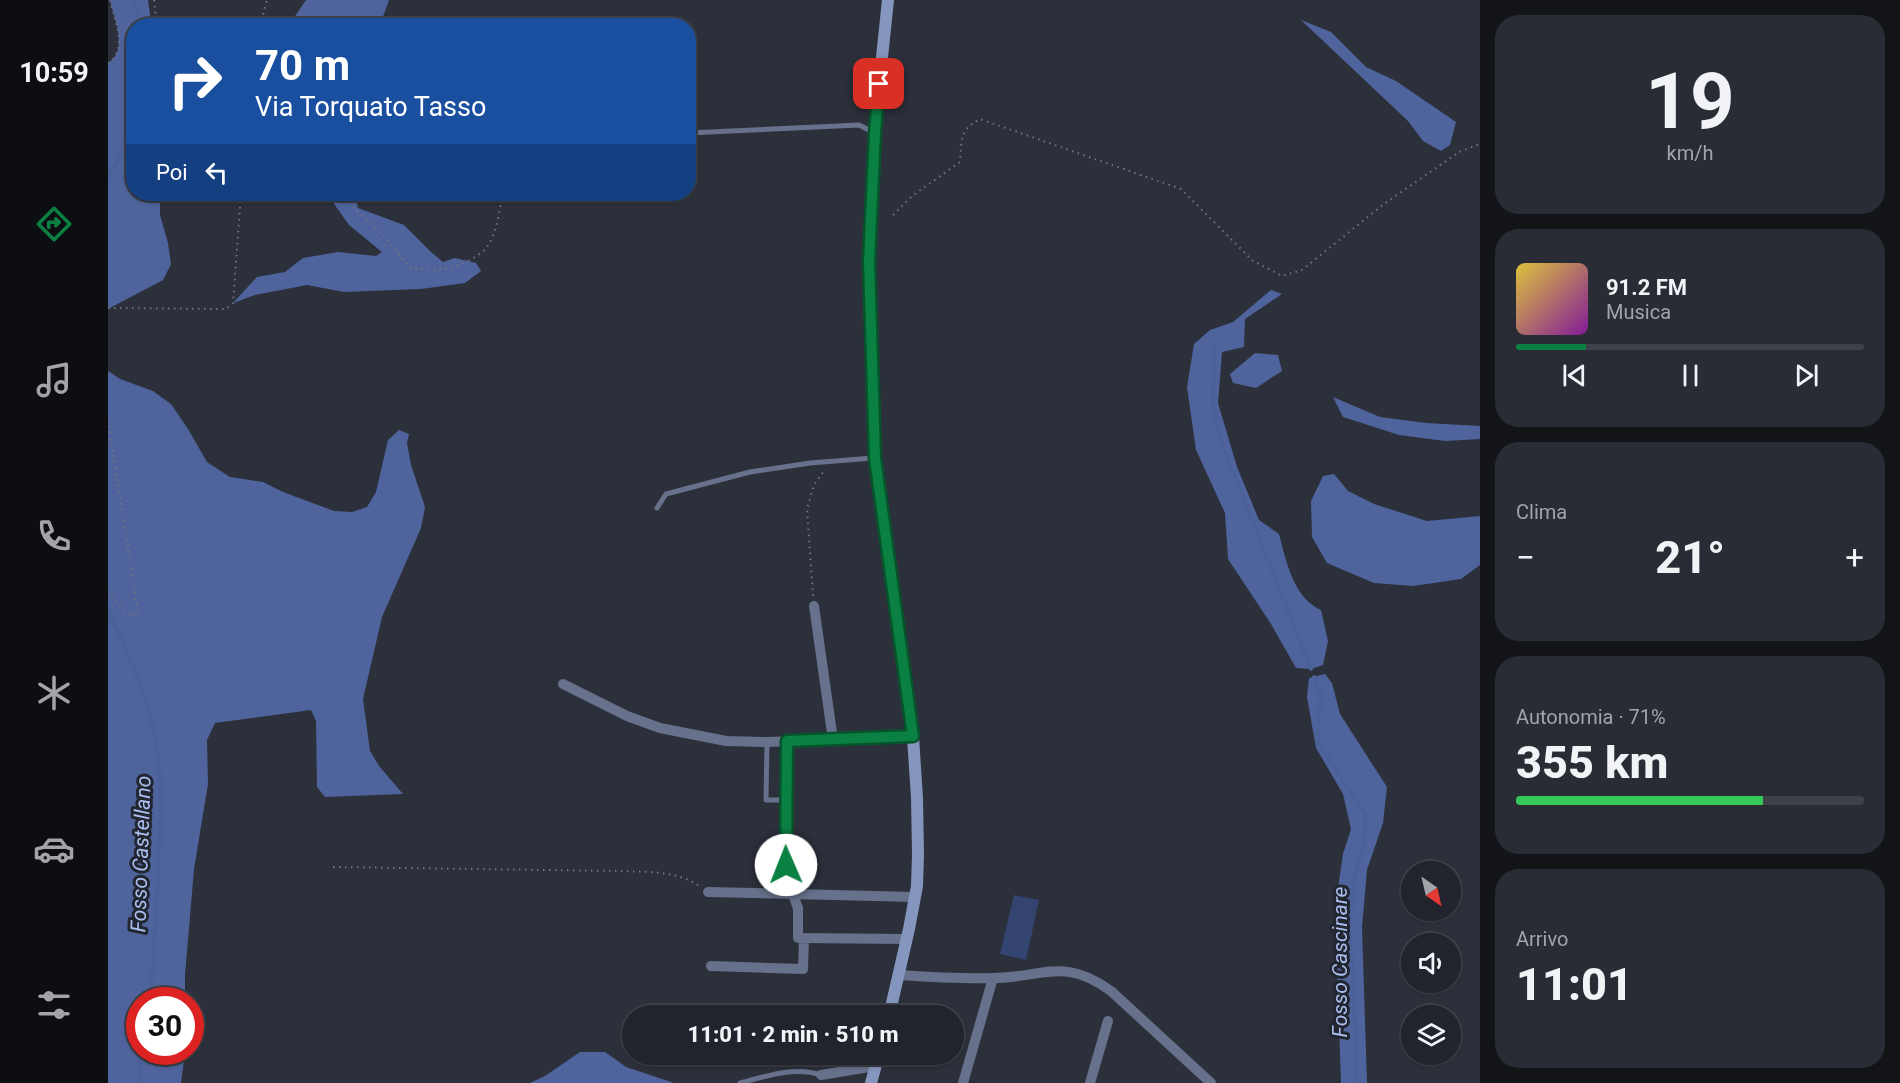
<!DOCTYPE html>
<html lang="it">
<head>
<meta charset="utf-8">
<style>
	:root { --surface:#21242c; --page:#292c34; --text:#f1f3f6; --muted:#a2a4a9; --line:#3e4148; --accent:#0b8043 }
	body { margin:0; font-family:Roboto,sans-serif; background:var(--page); color:var(--text); height:100vh; display:flex; flex-direction:column; font-size:22px; white-space:nowrap }
	* { box-sizing:border-box; margin:0 }
	p { font-size:20px; color:var(--muted) }
	.icon { flex:none; width:33px; height:33px; fill:none; stroke:currentColor; stroke-width:2; stroke-linecap:round; stroke-linejoin:round }
	.map { position:relative; flex:1; overflow:hidden }
	.panel { display:flex; flex-direction:column; gap:15px; padding:15px; background:#121418; width:420px }
	.panel>* { flex:none }
	.guide { position:absolute; left:18px; top:18px; width:570px; height:183px; border-radius:24px; box-shadow:0 2px 4px #0004,0 0 0 2px var(--line); background:#1a4fa0; color:#fff; overflow:hidden }
	.needle { width:39px; rotate:146deg }
	.tools { position:absolute; left:1293px; top:861px; display:grid; gap:12px }
	.tools a { display:grid; place-items:center; width:60px; height:60px; border-radius:50%; background:var(--surface); box-shadow:0 2px 4px #0004,0 0 0 2px var(--line); font-size:30px }
	.speed { position:absolute; left:18px; top:987px; display:flex; gap:12px; font-size:30px; font-weight:700; text-align:center }
	.speed>* { display:grid; place-content:center; width:78px; height:78px; border-radius:50%; background:var(--surface); box-shadow:0 2px 4px #0004,0 0 0 2px var(--line); line-height:1 }
	.speed .limit { border:9px solid #d22; background:#fff; color:#111 }
	.pin { position:absolute; display:grid; place-items:center; width:51px; height:51px; color:#fff; margin:-26px; border-radius:12px; box-shadow:0 3px 9px #0006 }
	.me { position:absolute; width:66px; margin:-33px; rotate:359deg; stroke-linejoin:round; filter:drop-shadow(0 0 4px #0008) }
	.turn { display:flex; align-items:center; gap:21px; height:126px; padding:0 30px; font-size:27px }
	.turn .icon { width:78px; height:78px; stroke-width:2.5 }
	.turn b { display:block; font-size:42px; line-height:51px }
	.then { display:flex; align-items:center; height:57px; padding:0 30px; background:#0003; gap:12px; font-size:22px }
	.big { font-size:45px; font-weight:800; line-height:1.1 }
	.panel .tile { flex:1; display:flex; flex-direction:column; justify-content:center; gap:9px; min-width:0; padding:0 21px; border-radius:24px; background:var(--page) }
	.panel .dial { align-items:center; gap:0 }
	.dial b { font-size:78px; line-height:1 }
	.song { display:flex; align-items:center; gap:18px }
	.cover { width:72px; height:72px; border-radius:9px; background:linear-gradient(135deg,hsl(50 70% 55%),hsl(290 70% 35%)) }
	.played { height:6px; border-radius:3px; background:linear-gradient(90deg,var(--accent) 20%,var(--line) 20%) }
	.keys { display:flex; justify-content:space-around; direction:ltr }
	.heat { display:flex; justify-content:space-between; align-items:center; font-size:33px; direction:ltr }
	.charge { height:9px; border-radius:4px; background:linear-gradient(90deg,#34c759 71%,var(--line) 0) }
	.trip { position:absolute; left:514px; top:1005px; width:342px; height:60px; border-radius:30px; background:var(--surface); box-shadow:0 2px 4px #0004,0 0 0 2px var(--line); font-weight:800; line-height:60px; text-align:center }
	main { display:flex; flex:1; min-height:0 }
	.dock { display:flex; flex-direction:column; width:108px; justify-content:space-around; align-items:center; background:#0d0e12; color:var(--muted) }
	.dock .icon { width:42px; height:42px }
	.dock .on { color:var(--accent) }
	.dock b { font-size:27px; color:var(--text) }
	.map>svg:first-child { display:block }
	.green { fill:#334470 }
	.forest { fill:#4f649c }
	.lines { fill:none; stroke-linecap:round; stroke-linejoin:round }
	.stream { stroke:#4c6198; stroke-width:4 }
	.path { stroke:#71757e; stroke-width:2; stroke-dasharray:1.5 4.5; stroke-linecap:butt }
	.lane { stroke:#67718b; stroke-width:5 }
	.street { stroke:#67718b; stroke-width:10 }
	.secondary { stroke:#8596be; stroke-width:12 }
	.route-casing { stroke:#07532c; stroke-width:15 }
	.route { stroke:#0b8043; stroke-width:10 }
	.labels { text-anchor:middle; dominant-baseline:central; stroke-width:6; stroke-linejoin:round; paint-order:stroke }
	.water-label { font-size:21px; font-style:italic; fill:#abbff1; stroke:#222630 }
</style>
</head>
<body>
<main>
<nav class="dock">
<b>10:59</b>
<svg class="icon on" aria-label="directions" viewBox="0 0 24 24"><path d="M12 3l9 9-9 9-9-9zM9 14v-3h6M13 9l2 2-2 2"/></svg>
<svg class="icon" aria-label="music" viewBox="0 0 24 24"><path d="M9 18V5l10-2v13"/><circle cx="6" cy="18" r="3"/><circle cx="16" cy="16" r="3"/></svg>
<svg class="icon" aria-label="phone" viewBox="0 0 24 24"><path d="M5 4h4l2 5-3 2q2 4 5 5l2-3 5 2v4C11 20 4 13 5 4z"/></svg>
<svg class="icon" aria-label="climate" viewBox="0 0 24 24"><path d="M12 3v18M4 7l16 10M4 17L20 7"/></svg>
<svg class="icon" aria-label="car" viewBox="0 0 24 24"><path d="M5 17H2v-5l4-1 3-4h7l3 4 3 1v5h-3M9 17h6M6 11h13"/><circle cx="7" cy="17" r="2"/><circle cx="17" cy="17" r="2"/></svg>
<svg class="icon" aria-label="filters" viewBox="0 0 24 24"><path d="M4 7h16M4 17h16"/><circle cx="9" cy="7" r="2"/><circle cx="15" cy="17" r="2"/></svg>
</nav>
<div class="map">
<svg width="1372" height="1083" viewBox="0 0 1372 1083">
	<rect width="100%" height="100%" fill="#2c303b"/>
	<path class="green" d="M906,895L931,900L918,960L892,954Z"/>
	<path class="forest" d="M2,0H40L43,21L46,25L26,26V194H58L52,199V215L60,243L63,264L55,280L0,309V63C21,50 6,19 2,0Z
		M198,0H281L272,25H181Z
		M1193,20L1223,32L1258,67L1288,81L1348,122L1342,145L1333,151L1315,141L1300,121Z
		M219,194H247L250,208L296,225L323,252L335,262L347,258L368,263L373,271L357,283L313,289L236,292L199,285L147,295L125,303L149,277L177,272L195,258L230,252L268,256L274,252L241,225Z
		M1163,290L1174,294L1137,319L1136,347L1114,352L1110,403L1129,467L1151,520L1171,534C1178,560 1185,598 1213,610L1220,641L1215,665L1203,669L1188,668L1163,624L1120,559L1117,513L1088,450L1079,387L1086,344L1102,330L1125,322Z
		M1147,353L1170,355L1174,371L1148,388L1125,383L1122,374Z
		M0,371L12,379L45,391L63,404L80,429L99,462L122,477L155,482L175,492L226,511L244,512L259,507L268,492L280,440L291,430L301,434L299,443L303,465L317,507L313,528L274,617L255,699L262,751L271,766L295,794L217,797L209,787L208,721L203,710L107,723L99,740L100,784L86,869L77,975V1000H32V1052H77L73,1083H0Z
		M1225,397L1272,417L1318,423L1372,426V439L1337,441L1291,435L1235,417Z
		M1226,474L1240,491L1266,504L1319,521L1372,516V565L1353,579L1305,586L1266,583L1219,563L1204,537L1203,501L1215,476Z
		M1217,674L1224,683L1232,714L1279,787L1275,823L1259,870L1254,927L1259,1083H1233L1227,908L1235,854L1243,829L1235,794L1208,748L1199,697L1201,678Z
		M472,1052H497L518,1067L566,1083H422L437,1076Z"/>
	<g class="lines">
		<path class="stream" d="M26,0L32,26
			M0,176L8,164L26,116
			M1106,347L1105,407L1116,449L1203,669
			M0,611C16,643 31,678 41,713C59,771 52,835 49,895C47,930 46,966 41,1000
			M1206,677L1213,694L1209,740L1257,814V839L1245,883L1242,930L1247,1022L1248,1083
			M31,1083L33,1052"/>
		<path class="path" d="M46,0L48,17L53,26
			M152,26L159,0
			M0,63C21,50 6,19 2,0
			M232,194L278,238L303,269C316,269 329,271 341,268C354,265 375,255 381,244C390,229 391,210 395,194
			M785,215L804,196L852,162C854,140 851,130 872,119L1073,189L1145,261L1174,276L1194,270L1276,204L1351,152L1372,144
			M0,308L118,309L125,303L133,194
			M0,420L30,611L25,616L17,611L0,592
			M705,596L699,509L706,485L716,471
			M225,867L510,871C538,872 569,870 593,887"/>
		<path class="lane" d="M580,133L751,125L765,132
			M549,508L558,494L642,472L702,463L765,458
			M659,742L658,800H678
			M632,1083C659,1076 687,1066 713,1075"/>
		<path class="street" d="M706,606L725,740
			M455,684L519,716L552,728L618,741L659,742L805,737
			M679,742L678,852L679,879L690,908V938L799,939
			M600,892L807,897
			M603,966L695,969L696,938
			M791,975C822,977 853,979 884,978C935,978 955,956 1003,991L1103,1083
			M713,1075L767,1066
			M855,1083L885,978
			M982,1083L1000,1021"/>
		<path class="secondary" d="M780,0L767,124L761,261L767,458L805,737L809,798L810,854L809,886L801,929L781,1016
			M763,1083L771,1054"/>
	</g>
	<g class="lines">
		<defs>
			<path id="route" d="M678,865L679,741L805,736L767,458L761,261L767,133L771,84"/>
		</defs>
		<use href="#route" class="route-casing"/>
		<use href="#route" class="route"/>
	</g>
	<g class="labels">
		<g class="water-label">
			<text transform="translate(33 854) rotate(-88)">Fosso Castellano</text>
			<text transform="translate(1232 962) rotate(-90)">Fosso Cascinare</text>
		</g>
	</g>
</svg>
<div class="tools">
<a><svg class="needle" viewBox="-14 -14 28 28"><path d="M0-13l5 13h-10z" fill="#e53935"/><path d="M0 13l5-13h-10z" fill="#a2a4a9"/></svg></a>
<a><svg class="icon" aria-label="sound" viewBox="0 0 24 24"><path d="M4 9h4l5-4v14l-5-4H4zM17 9q2 3 0 6"/></svg></a>
<a><svg class="icon" aria-label="layers" viewBox="0 0 24 24"><path d="M12 4l9 5-9 5-9-5zM3 14l9 5 9-5"/></svg></a>
</div>
<div class="speed"><div class="limit">30</div></div>
<div class="pin" style="left:771px;top:84px;background:#d93025"><svg class="icon" aria-label="arrive" viewBox="0 0 24 24"><path d="M6 21V4h12l-3 4 3 4H6"/></svg></div>
<svg class="me" style="left:678px;top:865px" viewBox="-20 -20 40 40"><circle r="19" fill="#fff"/><path d="M0-13L10 11 0 6-10 11z" fill="#0b8043"/></svg>
<div class="trip">11:01 · 2 min · 510 m</div>
<div class="guide">
<div class="turn"><svg class="icon" aria-label="right" viewBox="0 0 24 24"><path d="M7 20v-9h11M14 6l5 5-5 5"/></svg><div><b>70 m</b>Via Torquato Tasso</div></div>
<div class="then">Poi<svg class="icon" aria-label="left" viewBox="0 0 24 24"><path d="M17 20v-9H6M10 6l-5 5 5 5"/></svg></div>
</div>
</div>
<section class="panel">
<div class="tile dial"><b>19</b><p>km/h</p></div>
<div class="tile">
<div class="song"><i class="cover"></i><div><b>91.2 FM</b><p>Musica</p></div></div>
<div class="played"></div>
<div class="keys"><svg class="icon" aria-label="previous" viewBox="0 0 24 24"><path d="M18 5L8 12l10 7zM5 5v14"/></svg><svg class="icon" aria-label="pause" viewBox="0 0 24 24"><path d="M8 5v14M16 5v14"/></svg><svg class="icon" aria-label="next" viewBox="0 0 24 24"><path d="M6 5l10 7-10 7zM19 5v14"/></svg></div>
</div>
<div class="tile"><p>Clima</p>
<div class="heat"><a>−</a><b class="big">21°</b><a>+</a></div>
</div>
<div class="tile"><p>Autonomia · 71%</p><b class="big">355 km</b><div class="charge"></div></div>
<div class="tile"><p>Arrivo</p><b class="big">11:01</b></div>
</section>
</main>
</body>
</html>
